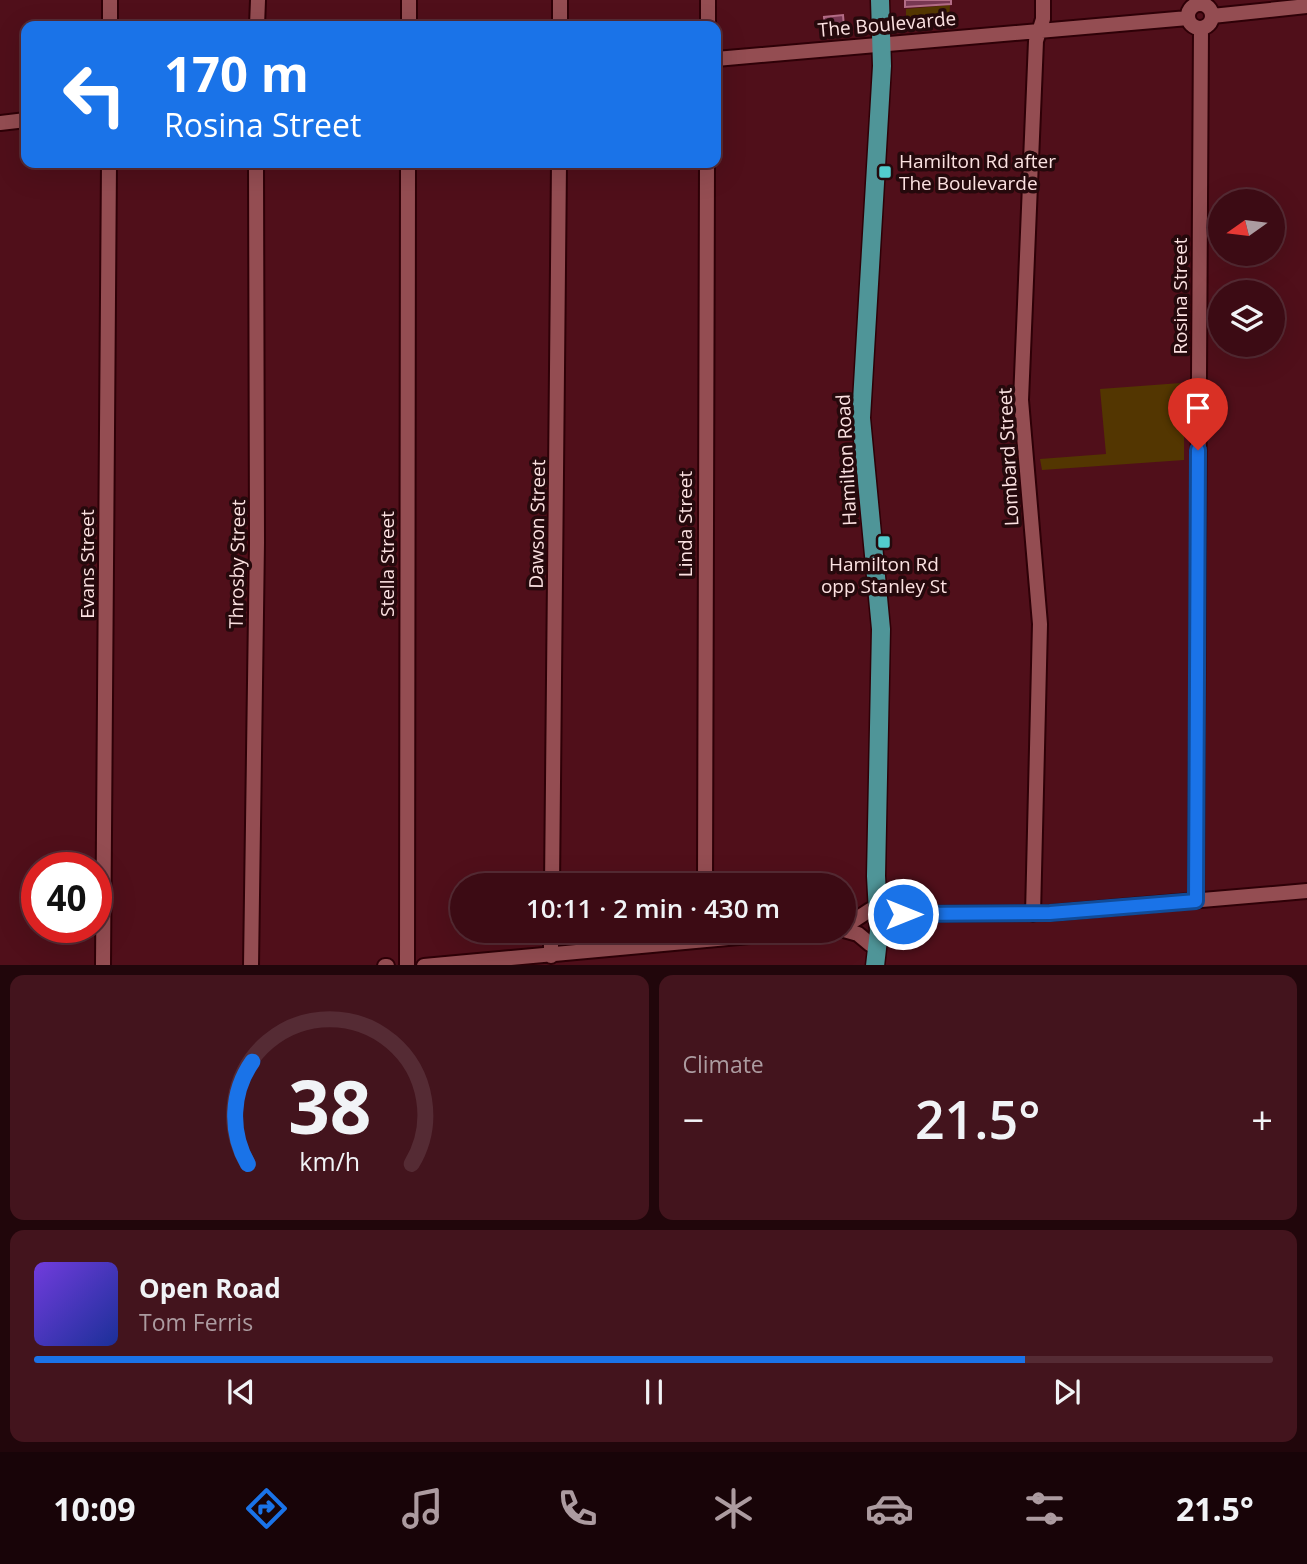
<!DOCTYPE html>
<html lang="en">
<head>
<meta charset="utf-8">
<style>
	:root { --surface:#3c0b14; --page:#43141d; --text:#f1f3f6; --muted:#ac9ba0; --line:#552b34; --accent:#1a73e8 }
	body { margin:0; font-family:"Open Sans",sans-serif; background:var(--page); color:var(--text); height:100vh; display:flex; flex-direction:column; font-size:26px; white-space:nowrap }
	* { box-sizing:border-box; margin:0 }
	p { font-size:23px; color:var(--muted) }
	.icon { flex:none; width:38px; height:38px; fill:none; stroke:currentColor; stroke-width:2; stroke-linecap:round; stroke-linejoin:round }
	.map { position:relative; height:965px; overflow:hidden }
	.panel { display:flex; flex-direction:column; gap:10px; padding:10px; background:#21060b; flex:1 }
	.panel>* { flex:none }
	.top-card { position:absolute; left:21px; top:21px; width:700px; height:147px; border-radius:14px; box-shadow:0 7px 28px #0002,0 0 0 2px var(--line); background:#1a73e8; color:#fff; overflow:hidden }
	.needle { width:46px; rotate:256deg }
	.fabs { position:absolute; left:1208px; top:189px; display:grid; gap:14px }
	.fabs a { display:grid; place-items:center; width:77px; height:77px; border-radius:50%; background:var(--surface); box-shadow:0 7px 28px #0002,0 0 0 2px var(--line); font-size:35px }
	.speed { position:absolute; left:21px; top:852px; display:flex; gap:14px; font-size:35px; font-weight:700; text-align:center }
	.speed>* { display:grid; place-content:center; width:91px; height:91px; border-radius:50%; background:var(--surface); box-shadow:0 7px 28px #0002,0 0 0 2px var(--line); line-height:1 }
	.speed .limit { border:10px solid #d22; background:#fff; color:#111 }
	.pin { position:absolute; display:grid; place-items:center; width:60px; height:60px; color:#fff; margin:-72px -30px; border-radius:50% 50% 50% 0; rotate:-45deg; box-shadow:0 0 7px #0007 }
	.pin .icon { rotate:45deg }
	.me { position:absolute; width:77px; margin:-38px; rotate:90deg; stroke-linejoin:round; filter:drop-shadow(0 0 5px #0008) }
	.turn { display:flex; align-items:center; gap:24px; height:147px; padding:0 28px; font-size:32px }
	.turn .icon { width:91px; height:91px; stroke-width:2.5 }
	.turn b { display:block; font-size:49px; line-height:60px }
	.big { font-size:52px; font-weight:600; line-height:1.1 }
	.panel .card { flex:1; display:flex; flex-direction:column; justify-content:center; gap:10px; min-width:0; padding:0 24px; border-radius:14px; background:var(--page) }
	.panel .dial { align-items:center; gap:0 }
	.dial svg { height:182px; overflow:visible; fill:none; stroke:var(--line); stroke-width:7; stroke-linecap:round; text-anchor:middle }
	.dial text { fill:var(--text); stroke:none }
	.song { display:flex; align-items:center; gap:21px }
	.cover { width:84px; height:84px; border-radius:10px; background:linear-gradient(135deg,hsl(260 70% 55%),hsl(230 70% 35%)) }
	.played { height:7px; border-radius:4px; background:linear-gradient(90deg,var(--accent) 80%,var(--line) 80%) }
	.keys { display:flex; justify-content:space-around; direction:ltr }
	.heat { display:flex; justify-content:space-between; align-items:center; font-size:38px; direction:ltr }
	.panel .tiles { flex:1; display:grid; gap:10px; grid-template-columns:1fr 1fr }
	.card:last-child { grid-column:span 2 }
	.trip { position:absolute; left:450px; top:873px; width:406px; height:70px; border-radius:35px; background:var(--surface); box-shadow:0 7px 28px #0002,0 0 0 2px var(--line); font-weight:600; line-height:70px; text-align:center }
	.tab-bar { display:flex; height:112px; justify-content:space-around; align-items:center; background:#180408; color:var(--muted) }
	.tab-bar .icon { width:49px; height:49px }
	.tab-bar .active { color:var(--accent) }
	.tab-bar b { font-size:32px; color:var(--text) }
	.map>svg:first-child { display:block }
	.green { fill:#533601 }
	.building { fill:#783752; stroke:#b36c86; stroke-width:2 }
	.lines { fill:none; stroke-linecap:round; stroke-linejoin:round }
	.minor-casing { stroke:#2e0007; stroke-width:18 }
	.major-casing { stroke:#2e0007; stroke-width:21 }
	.minor { stroke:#944d52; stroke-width:14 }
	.major { stroke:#4f9598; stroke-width:18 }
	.route-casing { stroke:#114b97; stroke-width:18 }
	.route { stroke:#1a73e8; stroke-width:12 }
	.poi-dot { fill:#52cdce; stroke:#25090c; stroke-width:2.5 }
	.labels { text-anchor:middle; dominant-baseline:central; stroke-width:7; stroke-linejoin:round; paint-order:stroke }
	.street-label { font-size:19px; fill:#fbe1e1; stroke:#25090c }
	.poi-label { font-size:19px; fill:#fbe1e1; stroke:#25090c; text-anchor:start }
</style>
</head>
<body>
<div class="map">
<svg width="1307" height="966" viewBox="0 0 1307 966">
	<rect width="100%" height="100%" fill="#500f1a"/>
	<path class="green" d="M950,5L949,20L906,24V9Z
		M1181,383L1184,391V460L1042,470L1040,459L1106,454L1100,389Z"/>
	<path class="building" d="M905,0H951V4L905,7Z
		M843,15L844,27L825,29L824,17Z"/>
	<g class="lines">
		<defs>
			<path id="minor" d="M1188 16a12 12 0 1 1 24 0a12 12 0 1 1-24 0Z
				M1212,16L1307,6
				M110,26V0
				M257,26L258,0
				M409,26V0
				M560,26V0
				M708,26V0
				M716,59L1188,18
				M0,123L26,120
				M552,886L559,163
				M705,886L707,163
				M1196,901L1201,28
				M1033,914L1040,624L1021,400L1036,41L1043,19V0
				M844,927L870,910
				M844,930L858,934L870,944
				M879,931L884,923L903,914L1050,913L1307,891
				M551,956V931
				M103,966L109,163
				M251,966L257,542L256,163
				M385,966H387
				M407,966L408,163
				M424,966L805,931"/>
			<path id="major" d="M875,966L879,931L876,876L881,629L861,418L882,66L880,0"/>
		</defs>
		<use href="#minor" class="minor-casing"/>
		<use href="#major" class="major-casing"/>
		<use href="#minor" class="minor"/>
		<use href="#major" class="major"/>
	</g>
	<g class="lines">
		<defs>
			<path id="route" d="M903,914L1050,913L1196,901L1198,450"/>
		</defs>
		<use href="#route" class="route-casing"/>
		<use href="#route" class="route"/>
	</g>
	<g class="poi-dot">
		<rect x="878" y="165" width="14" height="14" rx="3.5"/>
		<rect x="877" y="535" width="14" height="14" rx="3.5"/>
	</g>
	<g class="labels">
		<g class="street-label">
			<text transform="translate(887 24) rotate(-5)">The Boulevarde</text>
			<text transform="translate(1180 296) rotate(-90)">Rosina Street</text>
			<text transform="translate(1008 457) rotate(-93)">Lombard Street</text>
			<text transform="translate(846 460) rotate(-93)">Hamilton Road</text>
			<text transform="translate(537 524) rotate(-89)">Dawson Street</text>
			<text transform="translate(685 524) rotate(-90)">Linda Street</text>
			<text transform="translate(87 564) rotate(-90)">Evans Street</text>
			<text transform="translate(237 564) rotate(-89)">Throsby Street</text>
			<text transform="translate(387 564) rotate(-90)">Stella Street</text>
		</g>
		<g class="poi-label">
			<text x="899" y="161">Hamilton Rd after<tspan x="899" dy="22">The Boulevarde</tspan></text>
			<text x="884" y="564" text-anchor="middle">Hamilton Rd<tspan x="884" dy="22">opp Stanley St</tspan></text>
		</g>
	</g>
</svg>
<div class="fabs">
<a><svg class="needle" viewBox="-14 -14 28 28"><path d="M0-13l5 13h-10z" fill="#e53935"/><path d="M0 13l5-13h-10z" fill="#ac9ba0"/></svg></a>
<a><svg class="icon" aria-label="layers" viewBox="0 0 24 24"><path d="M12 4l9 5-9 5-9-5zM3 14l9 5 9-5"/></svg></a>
</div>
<div class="speed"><div class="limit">40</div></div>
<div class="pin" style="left:1198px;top:450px;background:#d93025"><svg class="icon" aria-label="arrive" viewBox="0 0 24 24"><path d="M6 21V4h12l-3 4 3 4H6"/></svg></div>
<svg class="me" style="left:903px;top:914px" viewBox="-20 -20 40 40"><circle r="17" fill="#1a73e8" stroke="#fff" stroke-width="3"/><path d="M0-11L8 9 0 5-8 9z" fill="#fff"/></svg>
<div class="trip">10:11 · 2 min · 430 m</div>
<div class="top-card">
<div class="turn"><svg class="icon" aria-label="left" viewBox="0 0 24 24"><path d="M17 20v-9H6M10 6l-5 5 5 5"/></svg><div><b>170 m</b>Rosina Street</div></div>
</div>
</div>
<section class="panel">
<div class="tiles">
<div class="card dial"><svg viewBox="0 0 100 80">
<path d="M14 69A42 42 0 1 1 86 69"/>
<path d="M14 69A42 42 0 0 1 16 24" stroke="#1a73e8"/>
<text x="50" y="56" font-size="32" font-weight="700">38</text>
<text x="50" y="72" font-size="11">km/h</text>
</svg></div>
<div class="card"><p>Climate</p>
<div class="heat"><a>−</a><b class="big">21.5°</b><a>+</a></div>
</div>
<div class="card">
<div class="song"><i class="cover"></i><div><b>Open Road</b><p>Tom Ferris</p></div></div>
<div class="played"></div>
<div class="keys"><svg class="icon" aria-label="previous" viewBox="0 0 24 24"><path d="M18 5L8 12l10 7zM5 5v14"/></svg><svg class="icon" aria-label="pause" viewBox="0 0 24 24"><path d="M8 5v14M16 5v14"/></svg><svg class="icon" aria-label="next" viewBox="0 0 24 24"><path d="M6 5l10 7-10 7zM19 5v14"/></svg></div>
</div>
</div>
</section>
<nav class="tab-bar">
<b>10:09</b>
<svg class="icon active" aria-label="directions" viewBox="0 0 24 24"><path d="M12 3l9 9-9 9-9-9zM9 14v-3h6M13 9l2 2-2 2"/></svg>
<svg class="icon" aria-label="music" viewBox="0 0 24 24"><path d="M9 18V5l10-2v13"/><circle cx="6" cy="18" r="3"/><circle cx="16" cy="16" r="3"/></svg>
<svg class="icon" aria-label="phone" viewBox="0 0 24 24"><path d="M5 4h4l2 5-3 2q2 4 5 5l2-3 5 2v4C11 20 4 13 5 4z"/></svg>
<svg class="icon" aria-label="climate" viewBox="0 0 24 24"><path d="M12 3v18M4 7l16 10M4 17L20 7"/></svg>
<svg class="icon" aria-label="car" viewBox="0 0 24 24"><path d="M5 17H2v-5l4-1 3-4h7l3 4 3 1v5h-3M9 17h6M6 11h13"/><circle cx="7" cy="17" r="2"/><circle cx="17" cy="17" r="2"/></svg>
<svg class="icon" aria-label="filters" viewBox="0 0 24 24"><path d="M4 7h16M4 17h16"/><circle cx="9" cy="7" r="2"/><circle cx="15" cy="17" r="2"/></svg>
<b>21.5°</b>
</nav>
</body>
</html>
